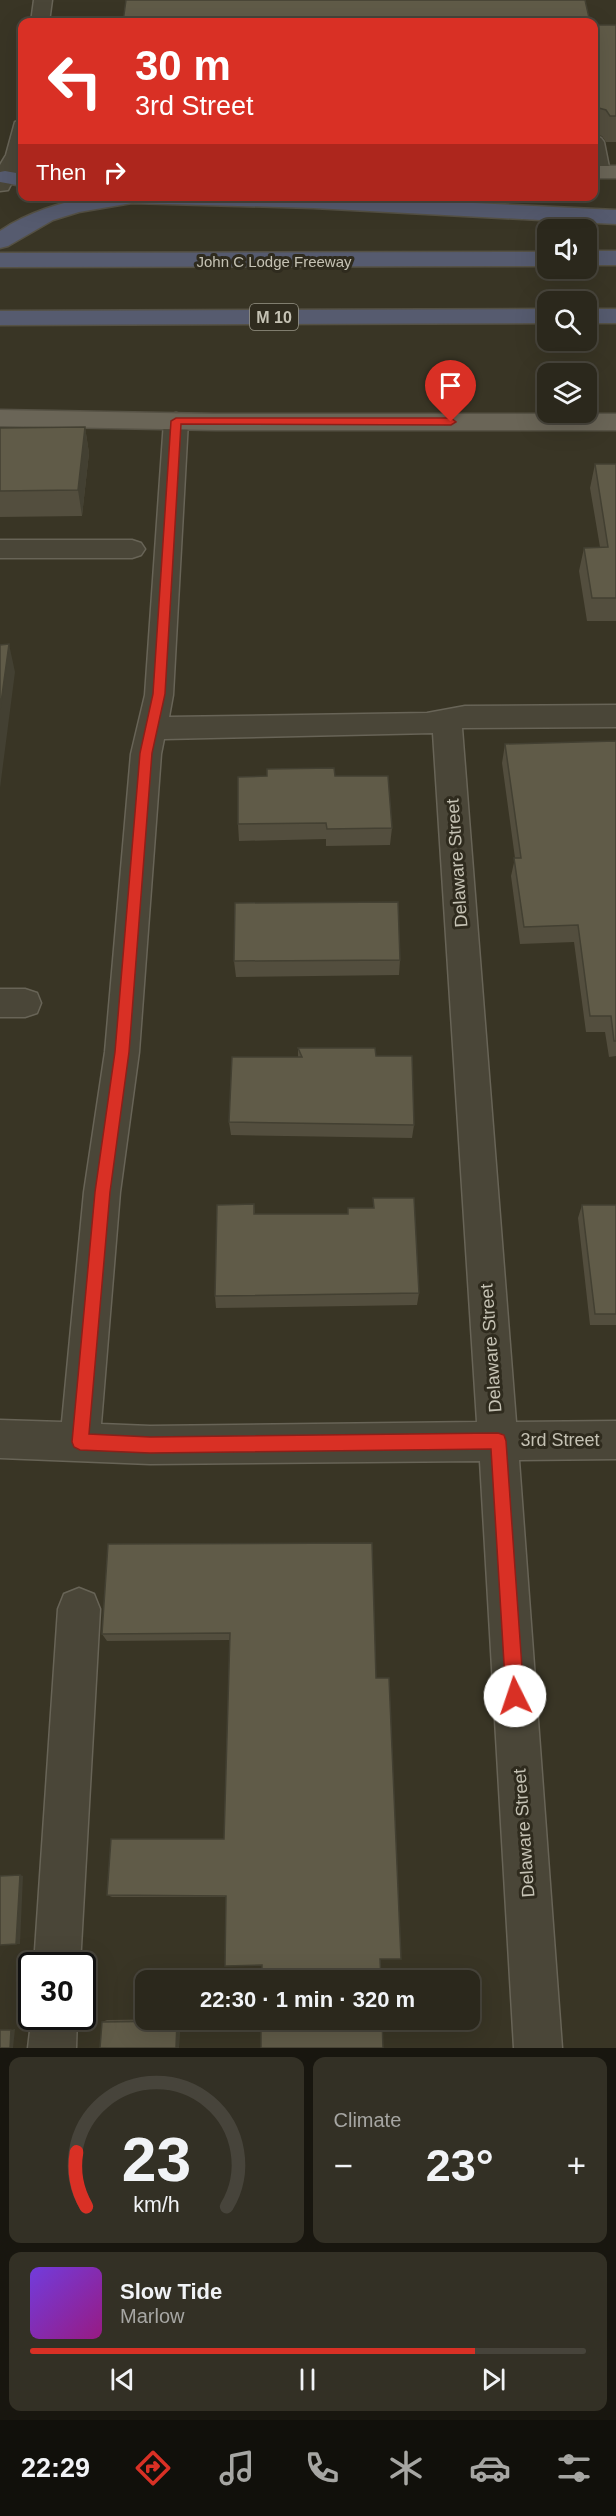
<!DOCTYPE html>
<html lang="en">
<head>
<meta charset="utf-8">
<style>
	:root { --surface:#2b281c; --page:#333025; --text:#f1f3f6; --muted:#a6a6a3; --line:#47443b; --accent:#d93025 }
	body { margin:0; font-family:Helvetica,sans-serif; background:var(--page); color:var(--text); height:100vh; display:flex; flex-direction:column; font-size:22px; white-space:nowrap }
	* { box-sizing:border-box; margin:0 }
	p { font-size:20px; color:var(--muted) }
	.icon { flex:none; width:33px; height:33px; fill:none; stroke:currentColor; stroke-width:2; stroke-linecap:round; stroke-linejoin:round }
	.map { position:relative; height:2048px; overflow:hidden }
	.panel { display:flex; flex-direction:column; gap:9px; padding:9px; background:#18160f; flex:1 }
	.panel>* { flex:none }
	.top-card { position:absolute; left:18px; top:18px; width:580px; height:183px; border-radius:12px; box-shadow:0 6px 24px #0002,0 0 0 2px var(--line); background:#d93025; color:#fff; overflow:hidden }
	.tools { position:absolute; left:537px; top:219px; display:grid; gap:12px }
	.tools a { display:grid; place-items:center; width:60px; height:60px; border-radius:12px; background:var(--surface); box-shadow:0 6px 24px #0002,0 0 0 2px var(--line); font-size:30px }
	.speed { position:absolute; left:18px; top:1952px; display:flex; gap:12px; font-size:30px; font-weight:700; text-align:center }
	.speed>* { display:grid; place-content:center; width:78px; height:78px; border-radius:50%; background:var(--surface); box-shadow:0 6px 24px #0002,0 0 0 2px var(--line); line-height:1 }
	.speed .limit { border:3px solid #111; border-radius:9px; background:#fff; color:#111 }
	.pin { position:absolute; display:grid; place-items:center; width:51px; height:51px; color:#fff; margin:-62px -26px; border-radius:50% 50% 50% 0; rotate:-45deg; box-shadow:0 0 6px #0007 }
	.pin .icon { rotate:45deg }
	.me { position:absolute; width:66px; margin:-33px; rotate:356deg; stroke-linejoin:round; filter:drop-shadow(0 0 4px #0008) }
	.turn { display:flex; align-items:center; gap:21px; height:126px; padding:0 18px; font-size:27px }
	.turn .icon { width:78px; height:78px; stroke-width:2.5 }
	.turn b { display:block; font-size:42px; line-height:51px }
	.then { display:flex; align-items:center; height:57px; padding:0 18px; background:#0003; gap:12px; font-size:22px }
	.big { font-size:45px; font-weight:700; line-height:1.1 }
	.panel .card { flex:1; display:flex; flex-direction:column; justify-content:center; gap:9px; min-width:0; padding:0 21px; border-radius:12px; background:var(--page) }
	.panel .dial { align-items:center; gap:0 }
	.dial svg { height:156px; overflow:visible; fill:none; stroke:var(--line); stroke-width:7; stroke-linecap:round; text-anchor:middle }
	.dial text { fill:var(--text); stroke:none }
	.song { display:flex; align-items:center; gap:18px }
	.cover { width:72px; height:72px; border-radius:9px; background:linear-gradient(135deg,hsl(260 70% 55%),hsl(310 70% 35%)) }
	.played { height:6px; border-radius:3px; background:linear-gradient(90deg,var(--accent) 80%,var(--line) 80%) }
	.keys { display:flex; justify-content:space-around; direction:ltr }
	.heat { display:flex; justify-content:space-between; align-items:center; font-size:33px; direction:ltr }
	.panel .tiles { flex:1; display:grid; gap:9px; grid-template-columns:1fr 1fr }
	.card:last-child { grid-column:span 2 }
	.trip { position:absolute; left:135px; top:1970px; width:345px; height:60px; border-radius:12px; background:var(--surface); box-shadow:0 6px 24px #0002,0 0 0 2px var(--line); font-weight:700; line-height:60px; text-align:center }
	.tabs { display:flex; height:96px; justify-content:space-around; align-items:center; background:#11100b; color:var(--muted) }
	.tabs .icon { width:42px; height:42px }
	.tabs .selected { color:var(--accent) }
	.tabs b { font-size:27px; color:var(--text) }
	.map>svg:first-child { display:block }
	.lines { fill:none; stroke-linecap:round; stroke-linejoin:round }
	.minor-casing { stroke:#686457; stroke-width:3 }
	.major-casing { stroke:#565245; stroke-width:3 }
	.highway-casing { stroke:#555144; stroke-width:3 }
	.minor { fill:#4a4638; fill-rule:evenodd }
	.major { fill:#6a6557; fill-rule:evenodd }
	.highway { fill:#565b6f; fill-rule:evenodd }
	.wall { fill:#534e3e }
	.shaded-wall { fill:#434032 }
	.building { fill:#605b48; stroke:#434032; stroke-width:1.5 }
	.route { fill:#d93025; stroke:#8d1f18; stroke-width:1.5 }
	.labels { text-anchor:middle; dominant-baseline:central; stroke-width:6; stroke-linejoin:round; paint-order:stroke }
	.far-street-label { font-size:15px; fill:#c5c2b4; stroke:#2f2b1e }
	.shield { fill:#2f2b1e; stroke:#989587; stroke-width:1.5 }
	.shield-label { font-size:16px; font-weight:bold; fill:#c5c2b4 }
	.street-label { font-size:18px; fill:#c5c2b4; stroke:#2f2b1e }
</style>
</head>
<body>
<div class="map">
<svg width="616" height="2048" viewBox="0 0 616 2048">
	<rect width="100%" height="100%" fill="#393525"/>
	<g class="lines">
		<defs>
			<path id="minor" d="M34,0H52L49,22H31Z
				M22,120V163L8,190L0,191V165L6,155L15,122Z
				M594,136L601,138L604,142L610,172L606,176L594,177Z
				M176,413L185,415L188,421L173,695L169,717L427,713L465,706L616,705V727L462,728L516,1422L616,1421V1459L519,1460L562,2048H514L480,1461L150,1464L0,1458V1420L62,1422L84,1192L105,1052L131,754L145,695L164,421L167,415ZM433,733L477,1422L150,1426L101,1424L120,1192L139,1052L161,754L164,739Z
				M0,540H132L141,543L145,549L141,555L132,558H0Z
				M0,989H25L37,993L41,1003L37,1013L25,1017H0Z
				M79,1588L94,1594L100,1609L80,1965H34L58,1609L64,1594Z
				M32,2014V2016H77L76,2048H28Z"/>
			<path id="major" d="M594,166H616V178H594Z
				M0,410L215,414H616V430H215L0,426Z"/>
			<path id="highway" d="M5,171L22,174V186L0,182V172Z
				M93,196H333L616,210V224L313,208L132,203L79,212L53,220L8,246L0,248V231C28,212 60,203 93,196Z
				M586,251H616V265H586Z
				M548,252V266L0,267V253Z
				M548,309V323L0,325V311Z
				M586,309H616V323H586Z"/>
		</defs>
		<use href="#minor" class="minor-casing"/>
		<use href="#major" class="major-casing"/>
		<use href="#highway" class="highway-casing"/>
		<use href="#minor" class="minor"/>
		<use href="#major" class="major"/>
		<use href="#highway" class="highway"/>
	</g>
	<path class="wall" d="M594,25H616V142H606L602,136L594,134Z
		M85,427L89,453L82,516L0,517V428Z
		M595,464H616V621H587L579,571L584,548L600,547L590,488Z
		M616,741V1056L609,1057L605,1032H586L574,942L520,944L511,876L515,858L502,763L505,744Z
		M335,776L392,828L390,845L326,846V839L239,841L238,824Z
		M400,960L399,975L236,977L234,961Z
		M298,1048L376,1056L414,1125L412,1138L231,1135L229,1122L298,1057Z
		M373,1198L419,1293L417,1305L216,1308L215,1296L254,1204L255,1214H347L373,1208Z
		M582,1205H616V1325H590L578,1218Z
		M372,1543L380,1959L262,1965L226,1897H112L107,1895L224,1839L230,1640L107,1641L102,1634Z
		M180,2019L179,2048H100L102,2022L107,2020Z"/>
	<path class="shaded-wall" d="M599,108L595,134H594L596,110Z
		M85,427L89,453L82,516L78,490Z
		M9,644L15,672L0,788V710Z
		M20,1875L23,1876L20,1944H16Z
		M180,2019L179,2048H176L177,2021Z
		M15,2029L13,2048H10L11,2030Z"/>
	<path class="building" d="M126,0H585L590,22H123Z
		M594,25H616V116H610L606,110L599,108L596,110V116H594Z
		M85,427L78,490L0,491V428Z
		M595,464H616V598H592L584,548L608,547Z
		M9,644L0,710V645Z
		M616,741V1041H614L611,1016H590L578,925L524,927L514,858H521L505,744Z
		M334,768L335,776H388L392,828L327,829L326,823L238,824V777L267,776V769Z
		M398,902L400,960L234,961L235,903Z
		M298,1048H375L376,1056H412L414,1125L229,1122L232,1057H302Z
		M373,1198H414L419,1293L215,1296L217,1205L254,1204V1214H348V1208H374Z
		M582,1205H616V1314H595Z
		M372,1543L376,1678H389L401,1959H380L381,1980H262V1965L225,1966L226,1896L107,1895L111,1839H224L230,1633L102,1634L108,1544Z
		M20,1875L16,1944L0,1945V1876Z
		M261,2019H382L383,2048H261Z
		M177,2021L176,2048H100L102,2022Z
		M0,2030H11L10,2048H0Z"/>
	<path class="route" d="M176,418H451L456,422L451,425L181,424L165,694L152,753L129,1052L110,1192L89,1434L150,1437L498,1433L504,1435L506,1441L524,1696L521,1703L515,1705L509,1703L506,1696L491,1449L150,1453L80,1450L74,1447L72,1442L95,1192L115,1052L140,753L153,694L171,421Z"/>
	<g class="labels">
		<g class="far-street-label">
			<text x="274" y="261">John C Lodge Freeway</text>
		</g>
		<rect class="shield" x="250" y="304" width="48" height="26" rx="4.5"/>
		<g class="shield-label">
			<text x="274" y="317">M 10</text>
		</g>
		<g class="street-label">
			<text transform="translate(457 863) rotate(-94)">Delaware Street</text>
			<text transform="translate(491 1348) rotate(-94)">Delaware Street</text>
			<text x="560" y="1440">3rd Street</text>
			<text transform="translate(524 1833) rotate(-94)">Delaware Street</text>
		</g>
	</g>
</svg>
<div class="tools">
<a><svg class="icon" aria-label="sound" viewBox="0 0 24 24"><path d="M4 9h4l5-4v14l-5-4H4zM17 9q2 3 0 6"/></svg></a>
<a><svg class="icon" aria-label="search" viewBox="0 0 24 24"><circle cx="10" cy="10" r="6"/><path d="M15 15l6 6"/></svg></a>
<a><svg class="icon" aria-label="layers" viewBox="0 0 24 24"><path d="M12 4l9 5-9 5-9-5zM3 14l9 5 9-5"/></svg></a>
</div>
<div class="speed"><div class="limit">30</div></div>
<div class="pin" style="left:451px;top:422px;background:#d93025"><svg class="icon" aria-label="arrive" viewBox="0 0 24 24"><path d="M6 21V4h12l-3 4 3 4H6"/></svg></div>
<svg class="me" style="left:515px;top:1696px" viewBox="-20 -20 40 40"><circle r="19" fill="#fff"/><path d="M0-13L10 11 0 6-10 11z" fill="#d93025"/></svg>
<div class="trip">22:30 · 1 min · 320 m</div>
<div class="top-card">
<div class="turn"><svg class="icon" aria-label="left" viewBox="0 0 24 24"><path d="M17 20v-9H6M10 6l-5 5 5 5"/></svg><div><b>30 m</b>3rd Street</div></div>
<div class="then">Then<svg class="icon" aria-label="right" viewBox="0 0 24 24"><path d="M7 20v-9h11M14 6l5 5-5 5"/></svg></div>
</div>
</div>
<section class="panel">
<div class="tiles">
<div class="card dial"><svg viewBox="0 0 100 80">
<path d="M14 69A42 42 0 1 1 86 69"/>
<path d="M14 69A42 42 0 0 1 9 41" stroke="#d93025"/>
<text x="50" y="56" font-size="32" font-weight="700">23</text>
<text x="50" y="72" font-size="11">km/h</text>
</svg></div>
<div class="card"><p>Climate</p>
<div class="heat"><a>−</a><b class="big">23°</b><a>+</a></div>
</div>
<div class="card">
<div class="song"><i class="cover"></i><div><b>Slow Tide</b><p>Marlow</p></div></div>
<div class="played"></div>
<div class="keys"><svg class="icon" aria-label="previous" viewBox="0 0 24 24"><path d="M18 5L8 12l10 7zM5 5v14"/></svg><svg class="icon" aria-label="pause" viewBox="0 0 24 24"><path d="M8 5v14M16 5v14"/></svg><svg class="icon" aria-label="next" viewBox="0 0 24 24"><path d="M6 5l10 7-10 7zM19 5v14"/></svg></div>
</div>
</div>
</section>
<nav class="tabs">
<b>22:29</b>
<svg class="icon selected" aria-label="directions" viewBox="0 0 24 24"><path d="M12 3l9 9-9 9-9-9zM9 14v-3h6M13 9l2 2-2 2"/></svg>
<svg class="icon" aria-label="music" viewBox="0 0 24 24"><path d="M9 18V5l10-2v13"/><circle cx="6" cy="18" r="3"/><circle cx="16" cy="16" r="3"/></svg>
<svg class="icon" aria-label="phone" viewBox="0 0 24 24"><path d="M5 4h4l2 5-3 2q2 4 5 5l2-3 5 2v4C11 20 4 13 5 4z"/></svg>
<svg class="icon" aria-label="climate" viewBox="0 0 24 24"><path d="M12 3v18M4 7l16 10M4 17L20 7"/></svg>
<svg class="icon" aria-label="car" viewBox="0 0 24 24"><path d="M5 17H2v-5l4-1 3-4h7l3 4 3 1v5h-3M9 17h6M6 11h13"/><circle cx="7" cy="17" r="2"/><circle cx="17" cy="17" r="2"/></svg>
<svg class="icon" aria-label="filters" viewBox="0 0 24 24"><path d="M4 7h16M4 17h16"/><circle cx="9" cy="7" r="2"/><circle cx="15" cy="17" r="2"/></svg>
</nav>
</body>
</html>
